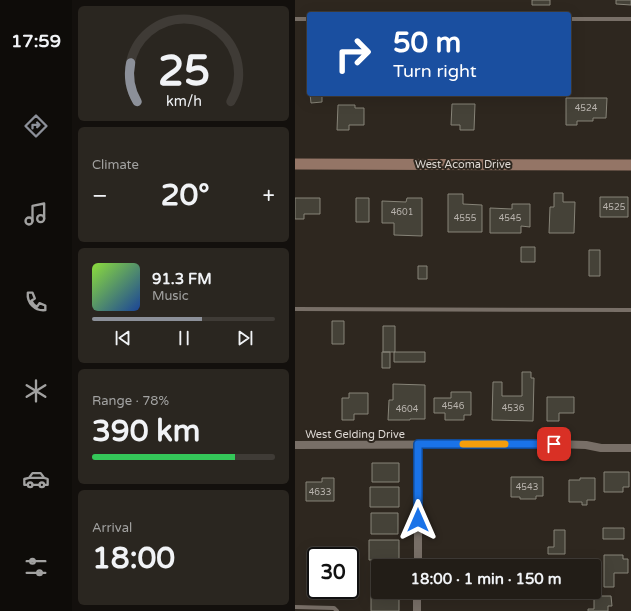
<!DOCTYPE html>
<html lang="en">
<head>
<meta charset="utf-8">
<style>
	:root { --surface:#221d17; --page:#2a2620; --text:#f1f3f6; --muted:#a2a2a1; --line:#3f3b36; --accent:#8c9099 }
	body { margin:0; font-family:"Varela Round",sans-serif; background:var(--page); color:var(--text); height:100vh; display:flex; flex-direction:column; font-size:15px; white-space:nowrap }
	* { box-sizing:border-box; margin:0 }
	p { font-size:13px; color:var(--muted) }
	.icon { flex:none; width:22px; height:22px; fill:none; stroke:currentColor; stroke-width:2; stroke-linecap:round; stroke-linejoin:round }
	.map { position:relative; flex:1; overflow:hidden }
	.drawer { display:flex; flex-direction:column; gap:6px; padding:6px; background:#13100d; width:223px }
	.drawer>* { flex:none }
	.banner { position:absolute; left:12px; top:12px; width:264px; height:84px; border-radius:4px; box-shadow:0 4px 16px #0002,0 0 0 1px var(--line); background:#1a4fa0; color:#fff; overflow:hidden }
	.speed { position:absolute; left:12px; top:547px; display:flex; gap:8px; font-size:20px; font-weight:700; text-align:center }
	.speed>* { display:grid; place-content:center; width:52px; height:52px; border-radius:50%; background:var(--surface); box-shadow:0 4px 16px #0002,0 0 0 1px var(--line); line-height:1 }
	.speed .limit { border:2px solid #111; border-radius:6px; background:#fff; color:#111 }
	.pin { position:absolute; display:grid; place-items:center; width:34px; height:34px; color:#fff; margin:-17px; border-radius:8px; box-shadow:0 2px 6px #0006 }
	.me { position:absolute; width:44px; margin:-22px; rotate:0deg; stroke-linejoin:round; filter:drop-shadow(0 0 3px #0008) }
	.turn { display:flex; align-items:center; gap:14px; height:84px; padding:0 20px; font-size:18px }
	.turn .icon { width:52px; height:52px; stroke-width:2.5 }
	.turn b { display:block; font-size:28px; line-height:34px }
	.big { font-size:30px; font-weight:700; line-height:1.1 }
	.drawer .widget { flex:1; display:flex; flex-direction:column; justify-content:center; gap:6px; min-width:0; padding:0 14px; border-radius:6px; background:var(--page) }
	.drawer .dial { align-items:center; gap:0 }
	.dial svg { height:104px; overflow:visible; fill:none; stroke:var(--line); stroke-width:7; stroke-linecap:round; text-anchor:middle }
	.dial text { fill:var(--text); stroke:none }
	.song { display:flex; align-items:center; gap:12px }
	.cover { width:48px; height:48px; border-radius:6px; background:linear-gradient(135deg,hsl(90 70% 55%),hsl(220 70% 35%)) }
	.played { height:4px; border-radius:2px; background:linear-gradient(90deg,var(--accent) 60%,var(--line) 60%) }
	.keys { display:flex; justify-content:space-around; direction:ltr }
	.heat { display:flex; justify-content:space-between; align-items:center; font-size:22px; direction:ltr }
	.charge { height:6px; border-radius:3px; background:linear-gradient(90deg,#34c759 78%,var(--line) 0) }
	.trip { position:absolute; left:76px; top:559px; width:230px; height:40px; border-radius:4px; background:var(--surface); box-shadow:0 4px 16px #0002,0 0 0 1px var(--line); font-weight:700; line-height:40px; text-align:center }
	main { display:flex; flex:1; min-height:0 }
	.tab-bar { display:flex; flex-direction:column; width:72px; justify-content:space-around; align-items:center; background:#0e0c09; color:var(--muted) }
	.tab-bar .icon { width:28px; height:28px }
	.tab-bar .active { color:var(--accent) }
	.tab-bar b { font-size:18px; color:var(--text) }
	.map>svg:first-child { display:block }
	.building { fill:#454238; stroke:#878478 }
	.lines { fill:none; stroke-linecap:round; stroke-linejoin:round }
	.lane { stroke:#786f67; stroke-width:4 }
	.street { stroke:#786f67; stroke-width:8 }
	.secondary { stroke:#947566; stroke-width:11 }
	.route-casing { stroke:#114b97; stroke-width:10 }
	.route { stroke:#1a73e8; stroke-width:7 }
	.slow { stroke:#f59e0b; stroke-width:7 }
	.labels { text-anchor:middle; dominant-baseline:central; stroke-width:4; stroke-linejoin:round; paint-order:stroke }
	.number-label { font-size:9px; fill:#b8b3ad }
	.street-label { font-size:11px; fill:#ded9d4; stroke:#2e271f }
</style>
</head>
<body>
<main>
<nav class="tab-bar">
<b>17:59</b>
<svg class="icon active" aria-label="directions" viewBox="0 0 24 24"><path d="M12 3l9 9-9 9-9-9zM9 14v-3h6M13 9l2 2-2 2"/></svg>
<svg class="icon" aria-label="music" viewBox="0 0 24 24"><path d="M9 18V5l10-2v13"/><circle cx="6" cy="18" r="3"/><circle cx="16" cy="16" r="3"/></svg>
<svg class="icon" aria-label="phone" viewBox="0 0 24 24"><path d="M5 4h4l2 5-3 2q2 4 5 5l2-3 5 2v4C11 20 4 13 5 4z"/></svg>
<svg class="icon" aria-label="climate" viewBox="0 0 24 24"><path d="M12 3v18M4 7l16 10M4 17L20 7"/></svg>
<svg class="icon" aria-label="car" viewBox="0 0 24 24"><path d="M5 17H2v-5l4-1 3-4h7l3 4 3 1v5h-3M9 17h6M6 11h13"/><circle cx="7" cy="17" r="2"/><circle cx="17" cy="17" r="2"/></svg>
<svg class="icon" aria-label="filters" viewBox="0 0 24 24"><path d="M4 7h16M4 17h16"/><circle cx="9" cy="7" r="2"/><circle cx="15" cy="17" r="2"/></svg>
</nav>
<section class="drawer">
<div class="widget dial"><svg viewBox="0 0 100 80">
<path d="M14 69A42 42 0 1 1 86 69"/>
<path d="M14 69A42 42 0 0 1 9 39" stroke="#8c9099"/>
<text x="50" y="56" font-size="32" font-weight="700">25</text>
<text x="50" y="72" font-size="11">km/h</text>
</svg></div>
<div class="widget"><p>Climate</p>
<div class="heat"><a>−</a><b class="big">20°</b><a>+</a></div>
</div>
<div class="widget">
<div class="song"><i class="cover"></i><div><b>91.3 FM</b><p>Music</p></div></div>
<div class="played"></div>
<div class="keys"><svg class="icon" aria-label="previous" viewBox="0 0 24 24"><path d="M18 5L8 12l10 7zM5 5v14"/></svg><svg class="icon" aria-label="pause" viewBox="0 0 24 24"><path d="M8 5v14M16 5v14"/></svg><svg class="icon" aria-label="next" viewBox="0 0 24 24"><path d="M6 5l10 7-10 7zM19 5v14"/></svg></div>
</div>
<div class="widget"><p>Range · 78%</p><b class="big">390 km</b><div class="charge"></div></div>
<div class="widget"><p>Arrival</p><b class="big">18:00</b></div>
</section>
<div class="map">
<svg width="336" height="611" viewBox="0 0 336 611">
	<rect width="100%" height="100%" fill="#2e271f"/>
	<path class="building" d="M237,0H255V5H237Z
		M321,0H336V5L321,4Z
		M15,94H27V102L16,103Z
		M271,98H312L311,118H298V121H282V125H271Z
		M157,104H180L179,130H165V125H156Z
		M43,105H60V108H69V125H54V130H42Z
		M259,193H268V202H280L279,233H254L255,207H259Z
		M153,194H168V204L187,205V232H153Z
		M305,197H333V217H305Z
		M0,198H25V214H9V219H0Z
		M61,198H74V222H61Z
		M112,198H127V236L99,235V223H87V201L111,202Z
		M217,204H235V227L226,226V233H195V208L217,209Z
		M226,247H240V262H226Z
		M294,250H305V276H294Z
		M123,266H132V279H123Z
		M37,321H49V344H37Z
		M88,326H100V352H88Z
		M87,352H95V368H87Z
		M99,352H130V362H99Z
		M227,372H236V378H239L238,421L197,420L198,382H207V396H227Z
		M98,384L130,385V419H115V420H93L94,400H98Z
		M156,392H176V415H169V420H150V413H139V398H156Z
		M54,393H73V414H59V420H47V398H54Z
		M252,397H279V413H264V421H252Z
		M77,463H104V482H77Z
		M309,472H334V487H328V492H309Z
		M216,477H248V496H241V499H225V497H216Z
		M27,478H39V501H11V482H27Z
		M285,478H300V500H292V505H287V502H274V480H285Z
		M75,487H104V507H75Z
		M76,513H103V534H76Z
		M308,528H329V539H308Z
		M259,530H270V554H253V547H259Z
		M74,540H104V560H74Z
		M309,555H328V559H333V573H319V587H309Z
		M76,569H83V588H76Z
		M76,593H104V611H76Z
		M299,596H316L317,606H313V611H293V609H299Z"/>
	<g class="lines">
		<path class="lane" d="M0,19H14
			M274,19H336
			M0,309L336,310
			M0,607L39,608L42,611"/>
		<path class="street" d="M0,445L259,444L291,445L306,448H336
			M123,566V445
			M122,611V592"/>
		<path class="secondary" d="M0,164L336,165"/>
	</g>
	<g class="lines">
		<defs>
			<path id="route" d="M123,520V444H259"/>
		</defs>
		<use href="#route" class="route-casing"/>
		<use href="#route" class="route"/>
		<path class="slow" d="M168,444H210"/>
	</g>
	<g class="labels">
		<g class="number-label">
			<text x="291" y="108">4524</text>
			<text x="319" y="207">4525</text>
			<text x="107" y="212">4601</text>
			<text x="170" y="218">4555</text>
			<text x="215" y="218">4545</text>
			<text x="158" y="406">4546</text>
			<text x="218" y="408">4536</text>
			<text x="112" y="409">4604</text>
			<text x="232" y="487">4543</text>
			<text x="25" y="492">4633</text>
		</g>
		<g class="street-label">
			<text x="168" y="164">West Acoma Drive</text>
			<text x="60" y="434">West Gelding Drive</text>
		</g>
	</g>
</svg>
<div class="speed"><div class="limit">30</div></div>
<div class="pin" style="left:259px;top:444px;background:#d93025"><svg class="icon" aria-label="arrive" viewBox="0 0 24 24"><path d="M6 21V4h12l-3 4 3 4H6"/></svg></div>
<svg class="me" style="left:123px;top:520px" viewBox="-20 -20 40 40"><path d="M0-17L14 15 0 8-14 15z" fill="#1a73e8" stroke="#fff" stroke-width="4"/></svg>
<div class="trip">18:00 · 1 min · 150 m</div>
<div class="banner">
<div class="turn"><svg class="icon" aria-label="right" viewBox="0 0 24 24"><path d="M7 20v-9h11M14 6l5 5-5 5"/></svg><div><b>50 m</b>Turn right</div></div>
</div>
</div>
</main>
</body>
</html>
